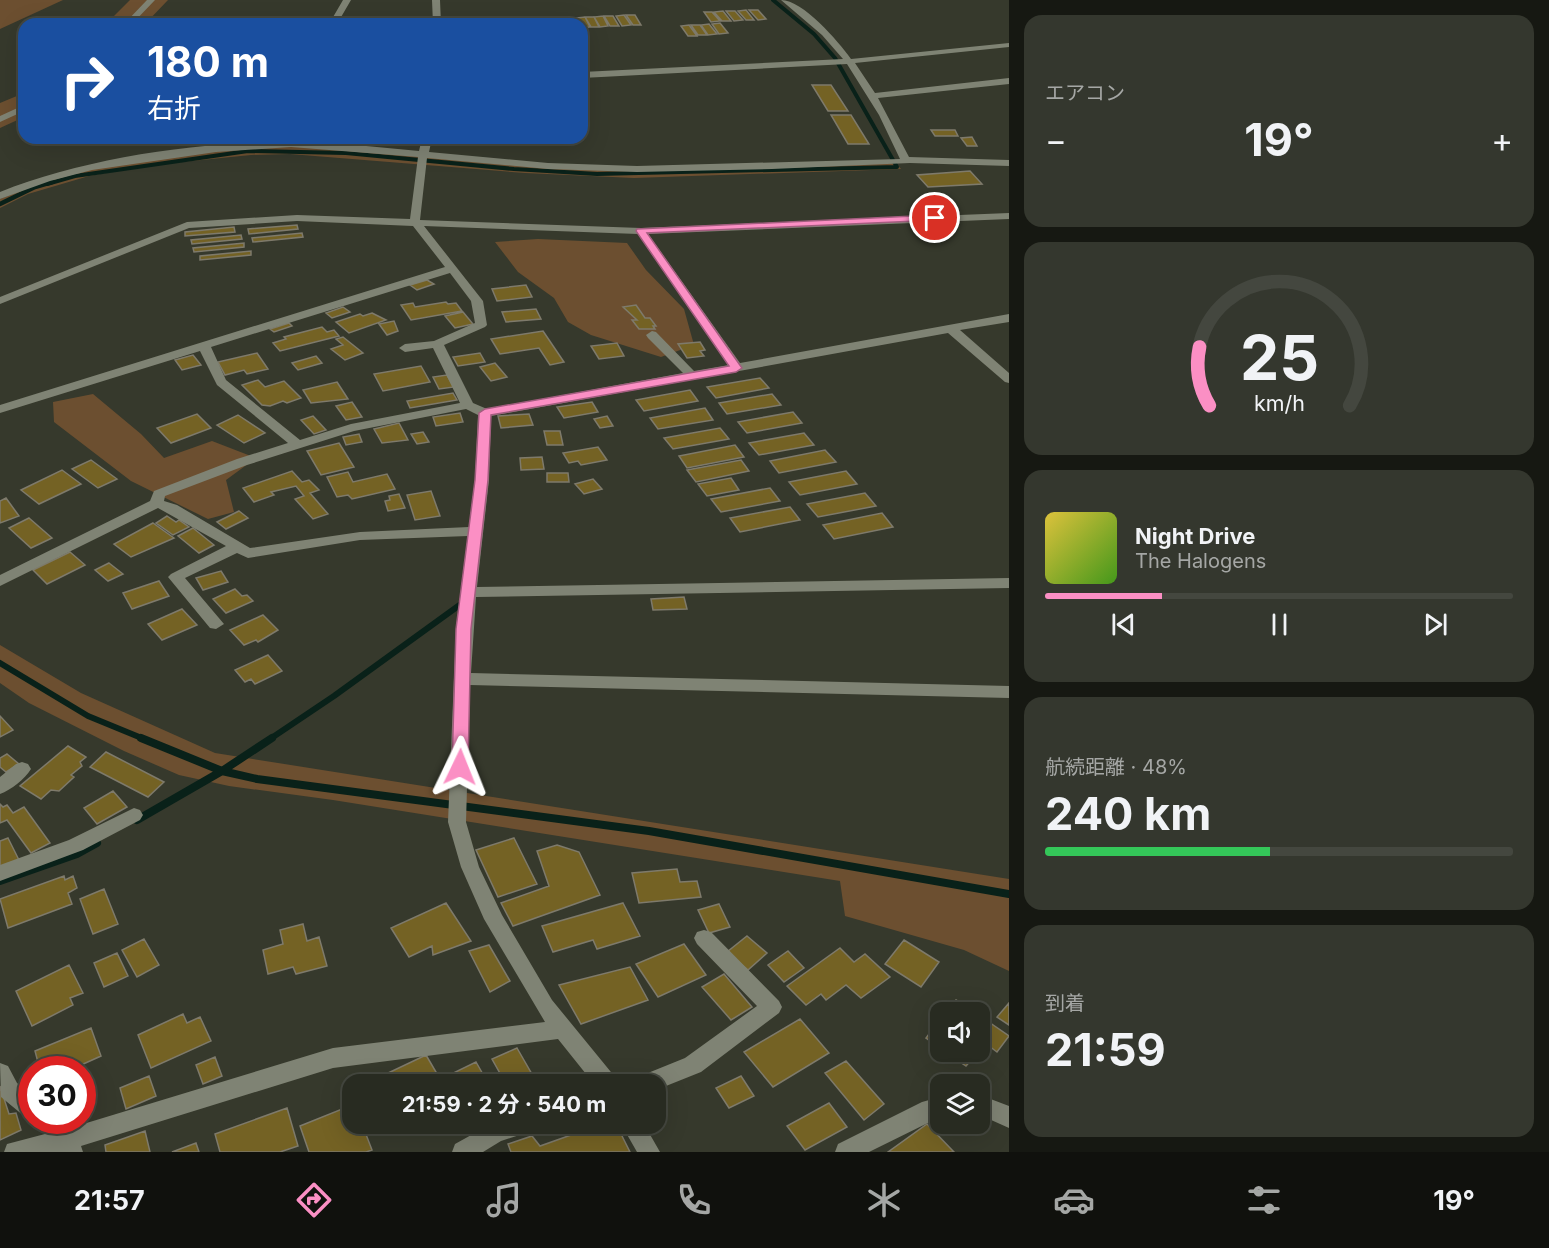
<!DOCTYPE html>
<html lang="ja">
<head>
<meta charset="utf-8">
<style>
	:root { --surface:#282b21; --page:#34372e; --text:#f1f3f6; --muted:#a5a7a5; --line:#44473f; --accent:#fb8fc4 }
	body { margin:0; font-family:Inter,"Noto Sans JP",sans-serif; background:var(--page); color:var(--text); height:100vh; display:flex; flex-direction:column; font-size:22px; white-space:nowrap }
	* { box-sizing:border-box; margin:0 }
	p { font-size:20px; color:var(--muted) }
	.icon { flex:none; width:33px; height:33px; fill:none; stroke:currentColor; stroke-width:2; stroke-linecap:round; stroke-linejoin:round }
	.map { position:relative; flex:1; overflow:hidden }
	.sheet { display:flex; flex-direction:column; gap:15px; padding:15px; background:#161812; width:540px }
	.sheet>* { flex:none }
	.guide { position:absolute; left:18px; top:18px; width:570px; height:126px; border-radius:18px; box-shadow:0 6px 24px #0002,0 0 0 2px var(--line); background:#1a4fa0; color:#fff; overflow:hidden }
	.fabs { position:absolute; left:930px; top:1002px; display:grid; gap:12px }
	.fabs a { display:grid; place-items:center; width:60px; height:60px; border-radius:12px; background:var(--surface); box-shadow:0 6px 24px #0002,0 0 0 2px var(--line); font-size:30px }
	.speed { position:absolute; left:18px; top:1056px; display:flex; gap:12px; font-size:30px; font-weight:700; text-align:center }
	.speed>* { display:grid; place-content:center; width:78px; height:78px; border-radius:50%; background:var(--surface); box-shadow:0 6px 24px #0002,0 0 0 2px var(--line); line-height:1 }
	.speed .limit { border:9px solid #d22; background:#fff; color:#111 }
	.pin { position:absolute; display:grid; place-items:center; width:51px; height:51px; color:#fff; margin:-26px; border:3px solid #fff; border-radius:50%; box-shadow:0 2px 6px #0007 }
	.me { position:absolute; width:66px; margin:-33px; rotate:2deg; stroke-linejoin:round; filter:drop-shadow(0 0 4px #0008) }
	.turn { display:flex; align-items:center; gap:21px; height:126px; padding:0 30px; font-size:27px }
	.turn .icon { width:78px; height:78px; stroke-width:2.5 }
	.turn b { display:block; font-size:42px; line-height:51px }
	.big { font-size:45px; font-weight:700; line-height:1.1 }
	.sheet .card { flex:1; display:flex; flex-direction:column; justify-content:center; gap:9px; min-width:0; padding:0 21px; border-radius:18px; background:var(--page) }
	.sheet .dial { align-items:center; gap:0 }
	.dial svg { height:156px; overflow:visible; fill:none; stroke:var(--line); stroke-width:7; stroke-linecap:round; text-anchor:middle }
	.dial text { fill:var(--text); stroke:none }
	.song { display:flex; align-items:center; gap:18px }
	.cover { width:72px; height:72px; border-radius:9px; background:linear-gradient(135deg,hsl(50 70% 55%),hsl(100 70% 35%)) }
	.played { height:6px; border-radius:3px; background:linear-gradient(90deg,var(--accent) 25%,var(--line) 25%) }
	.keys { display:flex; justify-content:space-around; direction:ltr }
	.heat { display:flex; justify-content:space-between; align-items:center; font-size:33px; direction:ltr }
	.charge { height:9px; border-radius:4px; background:linear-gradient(90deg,#34c759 48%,var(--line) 0) }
	.trip { position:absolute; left:342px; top:1074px; width:324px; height:60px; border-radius:18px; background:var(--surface); box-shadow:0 6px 24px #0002,0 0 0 2px var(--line); font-weight:700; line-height:60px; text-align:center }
	.tab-bar { display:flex; height:96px; justify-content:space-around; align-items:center; background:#10110d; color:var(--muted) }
	.tab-bar .icon { width:42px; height:42px }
	.tab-bar .active { color:var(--accent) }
	.tab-bar b { font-size:27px; color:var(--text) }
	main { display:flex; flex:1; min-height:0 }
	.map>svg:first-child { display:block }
	.green { fill:#6c4f30 }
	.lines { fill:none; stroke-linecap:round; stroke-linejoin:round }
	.stream-far3 { stroke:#092119; stroke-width:4 }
	.stream-far2 { stroke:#092119; stroke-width:4.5 }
	.stream-far1 { stroke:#092119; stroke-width:6 }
	.stream { stroke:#092119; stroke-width:8 }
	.building { fill:#746224; stroke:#7e7a6b; stroke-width:1.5 }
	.minor { fill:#7f8374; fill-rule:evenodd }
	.route { fill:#fb8fc4; stroke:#a35d7f; stroke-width:1.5 }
</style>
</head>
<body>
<main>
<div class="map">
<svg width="1009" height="1152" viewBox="0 0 1009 1152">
	<rect width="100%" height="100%" fill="#36392c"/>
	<path class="green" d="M0,0H63L0,29Z
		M130,0H168L145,24H106Z
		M24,93V117L0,128V103Z
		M273,144L601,169L896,163L901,169L634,178L525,173L290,154L251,155L152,165L89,176L28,194L0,208V199L70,170Z
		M538,239L627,243L646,270L684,309L694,345L661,357L591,335L568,322L554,298L518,272L495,242Z
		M93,394L141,434L164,458L212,441L256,458L226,480L234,512L208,519L131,481L54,422L53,402Z
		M0,645L81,693L215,753L1009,879V971L964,950L845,916L840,881L333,800L229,786L179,775L124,751L29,703L0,683Z"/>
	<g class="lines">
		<path class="stream-far3" d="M47,184L75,176L248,151L346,153L514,169L597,174L897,167L835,58L814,34L773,0"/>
		<path class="stream-far2" d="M0,204L35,187L52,182"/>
		<path class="stream-far1" d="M0,663L88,716L144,739
			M270,739L334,696L461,604"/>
		<path class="stream" d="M141,738L222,771L257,779L649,831L1009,894
			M137,820L222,771L272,738
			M0,881L77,854L97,843"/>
	</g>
	<path class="building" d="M746,10L754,20H746L738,11Z
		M749,10H758L766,19L758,20Z
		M723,11L731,21H722L714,12Z
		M726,11H735L743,20L734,21Z
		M704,12H712L720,21L711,22Z
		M624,15L631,25L622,26L616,16Z
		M626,15H635L641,25H633Z
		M603,16L608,26L600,27L594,17Z
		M604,16H613L619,26H610Z
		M585,17L590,27L582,28V24L576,18Z
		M585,17H594L599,27H591Z
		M720,23L728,33L719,34L712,24Z
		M709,24L717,34L708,35L701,25Z
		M689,25L697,36H688L681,26Z
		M691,25H700L707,35H698Z
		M812,85H831L848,111H828Z
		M831,115H851L869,144H848Z
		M931,130H955L958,136H935Z
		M972,137L977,146H967L961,138Z
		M253,138H300L301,139L253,142Z
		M309,138H356L357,141L309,144Z
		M970,171L982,184L928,187L917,175Z
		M297,225L298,229L249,234L248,229Z
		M234,227L235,232L185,236V232Z
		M302,233L303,237L253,242L252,238Z
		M241,235L242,239L192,244L191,240Z
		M244,243V247L194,252L193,248Z
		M251,251V255L200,260V256Z
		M427,280L434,284L417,290L410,285Z
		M526,285L532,297L497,301L492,289Z
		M446,302L448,304L456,303L462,311L411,320L401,305L413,303L415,307Z
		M636,305L645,318H650L656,326H653L655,329H639L632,320H637L623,307Z
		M343,307L350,312L332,318L326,313Z
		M536,309L541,319L506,322L502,312Z
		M463,312L473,324L455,328L445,316Z
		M372,313L386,320L349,333L336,322L360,314L363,316Z
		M394,321L398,331L387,335L379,324Z
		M289,323L292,326L274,332L270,329Z
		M322,327L327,332L334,330L339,336L280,351L273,343L286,339L284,337Z
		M543,331L564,362L550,365L539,348L500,354L491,339Z
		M343,337L363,353L345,360L331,349L343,345L336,339Z
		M700,342L705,350L700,351L704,356L687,358L678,344Z
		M617,343L624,356L599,359L591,346Z
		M257,353L268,369L247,374L244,370L225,375L218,362Z
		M480,353L485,362L458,366L453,357Z
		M193,355L201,365L182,370L175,360Z
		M316,356L322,363L298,370L292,363Z
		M495,363L507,377L491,381L480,367Z
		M421,366L430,382L383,391L374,374Z
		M447,375L454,387L439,389L433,377Z
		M760,378L769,388L716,398L707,387Z
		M258,380L265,387L284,381L301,398L287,403L283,401L270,406L262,405L242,385Z
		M337,382L348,399L311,403L303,390Z
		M690,390L698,401L644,411L636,400Z
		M453,393L457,400L410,408L407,401Z
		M772,394L781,405L727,414L719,403Z
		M352,402L362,417L346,420L336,406Z
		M592,402L598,412L564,418L557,407Z
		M705,408L713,420L658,429L650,418Z
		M793,412L802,423L747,433L738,422Z
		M460,413L463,422L436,426L433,417Z
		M197,414L211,428L171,443L157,428Z
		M529,414L533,425L501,428L498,416Z
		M238,415L265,433L244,443L217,425Z
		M313,416L326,430L314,434L301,420Z
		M607,416L613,426L600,428L594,419Z
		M399,423L408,440L382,443L374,429Z
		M720,428L729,439L673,449L664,438Z
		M544,431H560L563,445H547Z
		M423,432L429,442L417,444L411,434Z
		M804,433L814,445L759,455L749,443Z
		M359,434L362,442L346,445L343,437Z
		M339,443L354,467L321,475L307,451Z
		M735,445L744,457L687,468L679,456Z
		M598,447L607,460L581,465L578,461L569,463L563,453Z
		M825,450L836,462L779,473L770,461Z
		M542,457L544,469L521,470L520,458Z
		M91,460L117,479L98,488L72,469Z
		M741,460L749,471L696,482L687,470Z
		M62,470L81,484L39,504L21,490Z
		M292,471L302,482L309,480L319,490L310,493L328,514L313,519L295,499L304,496L296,486L271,492L274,495L254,502L243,488Z
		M846,471L857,484L800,495L789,482Z
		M348,472L353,482L387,474L395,489L352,499L348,495L337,497L327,477Z
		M547,473H568L569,482H547Z
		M731,478L739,490L707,496L698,484Z
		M593,479L602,489L584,494L575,484Z
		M770,488L780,501L721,512L711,499Z
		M431,491L440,516L415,520L407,495Z
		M865,493L876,506L818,517L807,504Z
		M399,494L405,508L388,511L385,501L390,500L389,496Z
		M6,498L19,516L0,523V501Z
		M790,507L800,520L740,532L730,518Z
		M239,511L248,518L226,529L217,522Z
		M882,513L893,527L834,539L823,525Z
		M167,516L176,522L179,520L189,527L173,535L156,523Z
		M29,518L52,538L31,548L9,528Z
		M153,523L174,538L131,557L114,544Z
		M193,528L214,545L199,553L178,536Z
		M70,552L85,565L47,584L33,570Z
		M109,563L123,574L108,581L95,570Z
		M221,571L228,582L203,590L196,578Z
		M159,581L169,596L132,609L123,593Z
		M235,589L242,596L247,595L253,601L226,613L213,599Z
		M684,597L687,609L653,610L651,599Z
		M182,609L197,625L162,640L148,624Z
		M263,615L278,630L258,642L256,640L244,645L230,630Z
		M268,655L282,671L255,684L251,679L245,682L235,670Z
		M0,716L13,730L0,737Z
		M68,746L86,757L80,762L82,766L71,775L74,777L59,791L51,790L41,799L20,786Z
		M106,752L164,782L148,797L90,767Z
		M7,754L19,764L6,772L0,767V758Z
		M113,791L127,807L97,824L84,808Z
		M0,804L3,807L7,805L13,813L24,807L50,843L31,853L7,820L0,823Z
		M8,838L19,860L0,868V841Z
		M514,838L537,884L498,897L476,850Z
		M557,845L579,852L600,895L513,926L501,903L549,886L537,851Z
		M677,869L680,882L697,881L701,897L639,903L632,873Z
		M64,876L65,880L73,876L77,888L68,893L72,904L8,928L0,899Z
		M104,889L118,924L93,934L80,899Z
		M446,903L471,941L433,955L432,946L409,957L391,928Z
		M623,903L640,936L597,949L593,940L553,952L542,926Z
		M719,904L730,927L709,933L698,910Z
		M303,924L307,941L319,937L327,966L296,974L293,967L268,974L263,950L283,944L280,930Z
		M747,936L767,953L748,970L727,952Z
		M144,939L159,965L137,977L122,950Z
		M904,940L939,962L921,987L885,964Z
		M684,944L706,975L658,997L636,964Z
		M489,945L510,981L490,992L469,951Z
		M840,948L854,962L865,954L890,977L861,998L846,985L826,1000L821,994L806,1005L787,986Z
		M788,951L804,968L784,982L768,965Z
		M117,953L128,976L104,987L94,963Z
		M69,965L83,993L70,998L73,1005L32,1026L16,991Z
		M630,967L648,1000L581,1024L559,985Z
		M724,974L752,1007L731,1020L702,987Z
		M956,1000L975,1012H946Z
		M1009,1003V1025L997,1017Z
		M183,1014L187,1023L200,1017L211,1041L151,1068L138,1035Z
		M980,1016L1009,1036L997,1052L985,1043L980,1049Z
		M800,1019L829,1053L773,1087L744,1052Z
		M940,1019V1048L926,1038Z
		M91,1028L101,1056L70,1070H40L35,1051Z
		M517,1048L533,1076L515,1084H506L492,1059Z
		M945,1052H978L966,1066Z
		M426,1055L443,1084H365Z
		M215,1057L222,1076L203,1084L196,1065Z
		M846,1061L884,1104L864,1120L825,1073Z
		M476,1062L488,1083L448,1084L445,1077Z
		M149,1076L156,1096L126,1109L120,1088Z
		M741,1076L754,1096L729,1108L716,1088Z
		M0,1086L9,1114L16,1113L21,1130L0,1140Z
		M829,1103L847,1127L805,1150L787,1126Z
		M352,1105V1124H362L372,1150L366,1152H309L300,1126Z
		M287,1108L298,1146L280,1152H220L215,1134Z
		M602,1124H616L630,1152H511L508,1144L532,1136L540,1146Z
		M927,1124L954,1152H888Z
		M145,1131L150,1152H106L105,1145Z
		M196,1143L199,1152H172Z"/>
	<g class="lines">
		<path class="minor" d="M147,0H155L132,24H124Z
			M343,0H351L337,24H329Z
			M432,0H440L441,24H433Z
			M781,0C803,0 838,41 851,59L1009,43V47L855,63L875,93L1009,78V84L878,98L909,157L1009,160V166L910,163L772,169L637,172L548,169L427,158L420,220L641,228L1009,213V219L648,234L740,363L1009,314V322L960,330L1009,373V383L1005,382L948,333L491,416L489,480L477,587L1009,578V588L476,597L471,673L1009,686V698L470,685L466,822L479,867L502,915L552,1000L615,1077L618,1084H594L558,1039L333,1068L81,1146L83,1152H4L7,1144L45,1134L34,1120H62L70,1128L333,1048L545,1022L484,919L461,867L448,822L456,629L468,536L360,540L248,558L237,553L185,578L224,624L216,629L210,628L168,577L171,574L226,546L158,508L0,586V575L150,501L154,491L237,459L288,443L217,385L200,351L0,413V405L445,267L413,226L297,221L189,228L0,304V297L187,222L297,215L410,219L418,157L291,147L216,152L92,170L50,181L0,199V192C84,158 201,141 292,142C334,142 377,147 419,151L422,138H432L429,152L548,163L637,166L900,159L879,115L847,64L582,78V72L843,59L822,35ZM424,226L638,234L729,365L694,371L656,332L652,331L646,335L648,338L683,373L487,409L473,403L444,345L485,327L487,325L483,301ZM450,273L471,301L475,323L434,341L405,344L399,348L405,352L433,348L460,403L351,424L300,440L226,380L211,347ZM466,409L478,415L475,480L469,527L360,532L250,548L177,505L164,501L165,496L247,465L354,431Z
			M24,105V111L0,122V116Z
			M22,762L28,764L31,769C25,779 11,790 0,794V777L16,764Z
			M134,808L140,810L143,815L140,820L83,850L0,881V865L69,840Z
			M704,930L711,932L779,1001L782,1007L779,1013L701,1072L656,1090V1084H635L638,1077L685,1058L757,1006L697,944L694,938L697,932Z
			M0,1063L8,1066L17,1083L32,1095V1119L24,1116L1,1097Z
			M980,1095L1009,1106V1128L980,1115Z
			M940,1097V1117L869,1152H835L838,1144L922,1102Z
			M491,1124H535L532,1131L501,1141L483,1152H452L455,1144Z
			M621,1124H644L660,1152H637Z"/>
	</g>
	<path class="route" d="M935,215L940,218L939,220L647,233L742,368L736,372L491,415L488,480L471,629L468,767L465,772H454L452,767L456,629L475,480L479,413L485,409L729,366L636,231L637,229Z"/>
</svg>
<div class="fabs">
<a><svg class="icon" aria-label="sound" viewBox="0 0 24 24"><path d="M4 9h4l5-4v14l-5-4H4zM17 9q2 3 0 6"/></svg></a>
<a><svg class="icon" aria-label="layers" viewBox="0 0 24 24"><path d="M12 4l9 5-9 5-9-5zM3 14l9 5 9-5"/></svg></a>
</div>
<div class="speed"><div class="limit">30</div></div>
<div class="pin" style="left:935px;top:218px;background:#d93025"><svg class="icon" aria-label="arrive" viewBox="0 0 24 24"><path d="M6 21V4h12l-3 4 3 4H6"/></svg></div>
<svg class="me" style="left:460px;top:767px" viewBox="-20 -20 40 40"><path d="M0-17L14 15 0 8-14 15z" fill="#fb8fc4" stroke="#fff" stroke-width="4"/></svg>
<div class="trip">21:59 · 2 分 · 540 m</div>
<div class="guide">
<div class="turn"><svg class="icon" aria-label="right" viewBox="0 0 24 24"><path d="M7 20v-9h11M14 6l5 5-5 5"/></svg><div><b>180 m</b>右折</div></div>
</div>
</div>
<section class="sheet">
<div class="card"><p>エアコン</p>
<div class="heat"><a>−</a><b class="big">19°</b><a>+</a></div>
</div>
<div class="card dial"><svg viewBox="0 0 100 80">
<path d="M14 69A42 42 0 1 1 86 69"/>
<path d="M14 69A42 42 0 0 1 9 39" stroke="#fb8fc4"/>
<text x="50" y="56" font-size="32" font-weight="700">25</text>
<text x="50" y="72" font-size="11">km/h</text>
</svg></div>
<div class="card">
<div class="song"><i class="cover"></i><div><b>Night Drive</b><p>The Halogens</p></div></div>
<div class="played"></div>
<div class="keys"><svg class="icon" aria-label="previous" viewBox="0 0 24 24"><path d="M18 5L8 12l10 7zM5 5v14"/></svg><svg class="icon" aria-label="pause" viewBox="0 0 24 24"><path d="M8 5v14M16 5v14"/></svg><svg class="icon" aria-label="next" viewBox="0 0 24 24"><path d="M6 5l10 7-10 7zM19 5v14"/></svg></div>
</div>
<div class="card"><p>航続距離 · 48%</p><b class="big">240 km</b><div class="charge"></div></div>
<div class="card"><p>到着</p><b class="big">21:59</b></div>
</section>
</main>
<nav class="tab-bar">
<b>21:57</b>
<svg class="icon active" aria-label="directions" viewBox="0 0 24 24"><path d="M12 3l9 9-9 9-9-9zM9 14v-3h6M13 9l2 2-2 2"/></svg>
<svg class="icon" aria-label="music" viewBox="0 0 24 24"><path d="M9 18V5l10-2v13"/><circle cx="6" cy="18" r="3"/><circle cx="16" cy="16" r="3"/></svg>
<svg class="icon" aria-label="phone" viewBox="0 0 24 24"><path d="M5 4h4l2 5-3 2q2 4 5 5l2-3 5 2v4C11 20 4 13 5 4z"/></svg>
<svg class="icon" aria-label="climate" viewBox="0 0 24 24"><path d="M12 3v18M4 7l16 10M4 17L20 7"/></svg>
<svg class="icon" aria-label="car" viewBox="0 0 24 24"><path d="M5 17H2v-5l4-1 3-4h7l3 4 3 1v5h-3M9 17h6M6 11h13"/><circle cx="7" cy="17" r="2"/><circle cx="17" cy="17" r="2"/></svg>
<svg class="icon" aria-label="filters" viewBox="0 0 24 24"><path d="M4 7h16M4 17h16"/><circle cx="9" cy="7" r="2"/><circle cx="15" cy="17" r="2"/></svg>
<b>19°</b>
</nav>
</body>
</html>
